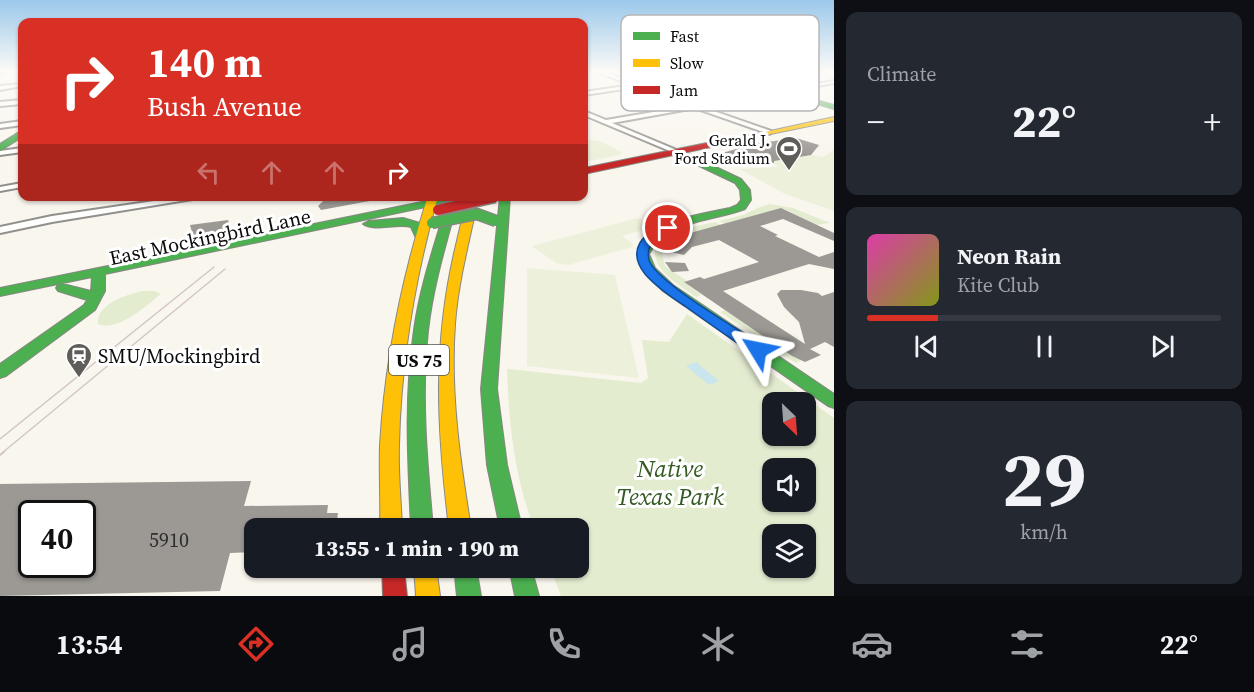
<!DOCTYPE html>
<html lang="en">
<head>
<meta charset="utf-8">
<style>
	:root { --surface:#171b24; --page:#242831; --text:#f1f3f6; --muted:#9ea1a6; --line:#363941; --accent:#d93025 }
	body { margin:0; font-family:"Source Serif 4",serif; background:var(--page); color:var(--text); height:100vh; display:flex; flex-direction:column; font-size:22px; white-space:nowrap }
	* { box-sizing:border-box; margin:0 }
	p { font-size:20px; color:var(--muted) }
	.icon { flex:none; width:33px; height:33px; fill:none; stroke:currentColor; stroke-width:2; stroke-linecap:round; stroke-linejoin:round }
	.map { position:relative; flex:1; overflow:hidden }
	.drawer { display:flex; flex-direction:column; gap:12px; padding:12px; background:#0d0f14; width:420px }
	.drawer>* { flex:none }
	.top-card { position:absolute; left:18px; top:18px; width:570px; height:183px; border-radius:12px; box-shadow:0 2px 4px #0004; background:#d93025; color:#fff; overflow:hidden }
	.needle { width:39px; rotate:155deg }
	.tools { position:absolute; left:762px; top:392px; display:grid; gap:12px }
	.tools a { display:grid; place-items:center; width:54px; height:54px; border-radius:12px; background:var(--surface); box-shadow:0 2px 4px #0004; font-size:30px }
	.speed { position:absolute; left:18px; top:500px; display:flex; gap:12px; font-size:30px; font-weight:700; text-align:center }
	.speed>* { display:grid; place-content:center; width:78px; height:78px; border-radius:50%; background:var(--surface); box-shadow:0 2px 4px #0004; line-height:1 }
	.speed .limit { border:3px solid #111; border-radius:9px; background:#fff; color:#111 }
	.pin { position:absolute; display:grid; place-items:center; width:51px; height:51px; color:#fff; margin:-26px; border:3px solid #fff; border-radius:50%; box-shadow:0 2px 6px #0007 }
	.me { position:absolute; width:66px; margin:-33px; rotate:305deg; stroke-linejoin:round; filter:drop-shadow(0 0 4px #0008) }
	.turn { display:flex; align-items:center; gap:21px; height:126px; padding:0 30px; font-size:27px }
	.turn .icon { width:78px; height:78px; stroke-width:2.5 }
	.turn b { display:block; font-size:42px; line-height:51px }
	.lanes { display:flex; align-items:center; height:57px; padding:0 30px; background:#0003; justify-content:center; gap:30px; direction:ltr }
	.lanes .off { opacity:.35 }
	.big { font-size:45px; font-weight:800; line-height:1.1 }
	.drawer .tile { flex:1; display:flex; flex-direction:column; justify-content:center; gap:9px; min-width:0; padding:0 21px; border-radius:12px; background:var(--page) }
	.drawer .dial { align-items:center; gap:0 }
	.dial b { font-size:78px; line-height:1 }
	.song { display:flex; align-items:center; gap:18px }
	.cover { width:72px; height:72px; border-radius:9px; background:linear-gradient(135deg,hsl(320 70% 55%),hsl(70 70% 35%)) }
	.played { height:6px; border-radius:3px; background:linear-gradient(90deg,var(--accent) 20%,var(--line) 20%) }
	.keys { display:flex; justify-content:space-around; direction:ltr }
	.heat { display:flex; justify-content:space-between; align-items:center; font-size:33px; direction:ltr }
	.trip { position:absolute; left:244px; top:518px; width:345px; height:60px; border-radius:12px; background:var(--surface); box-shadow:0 2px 4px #0004; font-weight:800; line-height:60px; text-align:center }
	.tabs { display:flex; height:96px; justify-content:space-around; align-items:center; background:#090b0e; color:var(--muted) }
	.tabs .icon { width:42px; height:42px }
	.tabs .active { color:var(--accent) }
	.tabs b { font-size:27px; color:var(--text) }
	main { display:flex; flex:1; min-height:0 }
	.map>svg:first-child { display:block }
	.green { fill:#e4ecd0; fill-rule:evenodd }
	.pitch { fill:#edf0da }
	.water { fill:#c9e5ee }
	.building { fill:#9c9894; fill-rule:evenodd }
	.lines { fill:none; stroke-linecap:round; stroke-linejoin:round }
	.street-casing { stroke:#92908d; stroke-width:4 }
	.fast-casing { stroke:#888783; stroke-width:2 }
	.slow-casing { stroke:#888783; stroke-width:2 }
	.jam-casing { stroke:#888783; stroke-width:2 }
	.street { fill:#fefefc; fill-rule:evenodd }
	.fast { fill:#4caf50; fill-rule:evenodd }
	.slow { fill:#ffc107; fill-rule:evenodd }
	.jam { fill:#c62828; fill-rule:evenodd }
	.tram-far1 { stroke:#d4c6c6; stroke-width:1.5 }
	.tram { stroke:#d4c6c6; stroke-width:2 }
	.fast-bridge-casing { stroke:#888783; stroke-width:13; stroke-linecap:butt }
	.jam-bridge-casing { stroke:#888783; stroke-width:13; stroke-linecap:butt }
	.fast-bridge { stroke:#4caf50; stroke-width:10 }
	.jam-bridge { stroke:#c62828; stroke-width:10 }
	.route { fill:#1a73e8; stroke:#114b97; stroke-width:1.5 }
	.labels { text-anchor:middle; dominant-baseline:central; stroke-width:6; stroke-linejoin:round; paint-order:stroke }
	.far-poi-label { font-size:16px; fill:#0a0a0a; stroke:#fff; text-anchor:end }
	.shield { fill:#fff; stroke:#545454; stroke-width:1.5 }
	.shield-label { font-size:18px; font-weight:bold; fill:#0a0a0a }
	.street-label { font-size:20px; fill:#0a0a0a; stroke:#fff }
	.poi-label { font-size:20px; fill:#0a0a0a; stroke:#fff; text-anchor:start }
	.near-number-label { font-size:20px; fill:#2e2e2c }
	.near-park-label { font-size:24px; font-style:italic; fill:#345a23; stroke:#fff }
	.key { fill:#fff; stroke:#b6b6b6; stroke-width:1.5 }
	.key-label { font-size:16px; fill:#0a0a0a }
</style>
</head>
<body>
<main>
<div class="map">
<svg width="834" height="596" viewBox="0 0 834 596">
	<rect width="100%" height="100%" fill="#f9f6ee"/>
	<path class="green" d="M770,204L793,208L830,223L816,225L785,209L742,232L719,221L743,215L760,207Z
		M715,222L741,236H679L670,241L663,249L665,250L662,254L665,266L687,281L684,282L701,295L696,297C680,285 653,272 655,249C664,229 696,227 715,222Z
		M142,291H154L161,294C146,306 118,332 98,324C96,304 126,295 142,291Z
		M725,310L792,356L802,360L796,363L720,312Z
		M687,314L834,418V596H561L550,567H579V528H534C514,476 509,424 507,369L641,383L648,378L642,340L669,342ZM772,402H806V435H772ZM772,468H806V501H772ZM772,534H806V567H772Z"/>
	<path class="pitch" d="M796,138L822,146L814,150L811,155L823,157L834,150V211L785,194L739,169L778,167L774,163L731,161L719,154L748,148L746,146Z
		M591,140L600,141L621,152L620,155L584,162V141Z
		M638,218L650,225V228L622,236L633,244L632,247L568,265L556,263L532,246Z
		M527,268L615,275L639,378L527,366Z"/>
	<path class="water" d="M696,362L719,381L709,385L686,366Z"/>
	<path class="building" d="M796,138L819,145L811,155L774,161V163H740L719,154L753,144Z
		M328,196H375V200L321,210L318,206Z
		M781,208L834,233V241L783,219L760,226L778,235L775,236L819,257L834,252V269L809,264L723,291L805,344L799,322L784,307L777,294L781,290H801L818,293L822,296L834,292V347L825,342L810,349L821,355L805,362L792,356L684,282L700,277L704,279L759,262L719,240L692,247L684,255L663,250L667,243L679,236Z
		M228,220L234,237L195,243L190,225Z
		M665,262L685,263L689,271L672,272Z
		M251,481L244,506L328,505L327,513H338L336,528H255V552L230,553L220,591L0,596V484ZM32,513H82V564H32Z"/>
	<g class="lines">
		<defs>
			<path id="street" d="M597,72H604L638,84L717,72H729L644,86L696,104L834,81V83L702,107L771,131V133L769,134L695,108L612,123L679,151V153L677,154L584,115V111L606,120L689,106L637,87L584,95V92L632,85Z
				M22,84V86L0,90V86Z
				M22,100V104L0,106V102Z
				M22,121V125L0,128V124Z
				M22,148V152L0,155V151Z
				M22,183V187L0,191V187Z
				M188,196H211L52,222L0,233V227L52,216Z"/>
			<path id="fast" d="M0,72H8L0,75Z
				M709,72H719L834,105V109Z
				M19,132H22V137L0,151V144Z
				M674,150H680L741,179L750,190L751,200L745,209C712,222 668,219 649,254L655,268L673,285L834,394V408L828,406L663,291L645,272L637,254C657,218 693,216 730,208L737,205L741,200L740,190L735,183L674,154Z
				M449,196H459C447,241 433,285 428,331C421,396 427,462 433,528H411C408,462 404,396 414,330C420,285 436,241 449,196Z
				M500,196H510L497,389L507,465L522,528H500L487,465L481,389Z
				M441,198L446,201L445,203L105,274V291L95,310L6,376L0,378V364L84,305L87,300L58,291L56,288L58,285L63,284L91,291L92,277L0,296V288Z
				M403,218L420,223L426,236L424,238H416L411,227C397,223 374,232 363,224L369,221Z
				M454,567H476L481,596H457Z
				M509,567H531L539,596H515Z"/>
			<path id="slow" d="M834,117V121L746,139L742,137Z
				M428,196H438C415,277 401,361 399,445C398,473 401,500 402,528H380C381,500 379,473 380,445C385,360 402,277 428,196Z
				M469,196L478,198C470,240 458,281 455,324C450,392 460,460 471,528H449C437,429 432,344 456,245C460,229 463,212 469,196Z
				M414,567H436L440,596H416Z"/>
			<path id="jam" d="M746,135H749V139L584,174V168Z
				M382,567H404L407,596H383Z"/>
		</defs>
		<use href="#street" class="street-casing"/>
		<use href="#fast" class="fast-casing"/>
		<use href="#slow" class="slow-casing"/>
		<use href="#jam" class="jam-casing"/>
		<use href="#street" class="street"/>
		<use href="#fast" class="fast"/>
		<use href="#slow" class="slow"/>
		<use href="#jam" class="jam"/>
		<path class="tram-far1" d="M0,439L214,267
			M2,453L225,269"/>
		<path class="tram" d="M0,455L4,452"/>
		<defs>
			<path id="fast-bridge" d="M432,223L477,214L496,221"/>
			<path id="jam-bridge" d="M438,210L495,197"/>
		</defs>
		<use href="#fast-bridge" class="fast-bridge-casing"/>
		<use href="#jam-bridge" class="jam-bridge-casing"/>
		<use href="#fast-bridge" class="fast-bridge"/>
		<use href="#jam-bridge" class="jam-bridge"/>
	</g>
	<linearGradient id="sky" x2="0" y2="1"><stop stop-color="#9bc8ea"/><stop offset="0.46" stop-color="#fcfbf7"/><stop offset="1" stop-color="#fcfbf7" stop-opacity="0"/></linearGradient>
	<rect width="834" height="156" fill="url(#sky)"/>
	<path class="route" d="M668,225L674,228L672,230C659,236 645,243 649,260C655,281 742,332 764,346L766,350L764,354H753C730,338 707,322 685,306C671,297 656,287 645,274C626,250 643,231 668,225Z"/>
	<defs>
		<symbol id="stadium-pin" viewBox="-11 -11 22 30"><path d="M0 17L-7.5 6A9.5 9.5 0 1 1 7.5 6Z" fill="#5e5d5a" stroke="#fff"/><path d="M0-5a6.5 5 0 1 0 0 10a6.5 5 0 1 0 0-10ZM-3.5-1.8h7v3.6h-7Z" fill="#fff"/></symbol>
		<symbol id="station-pin" viewBox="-11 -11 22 30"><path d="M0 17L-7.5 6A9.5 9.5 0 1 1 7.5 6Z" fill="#5e5d5a" stroke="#fff"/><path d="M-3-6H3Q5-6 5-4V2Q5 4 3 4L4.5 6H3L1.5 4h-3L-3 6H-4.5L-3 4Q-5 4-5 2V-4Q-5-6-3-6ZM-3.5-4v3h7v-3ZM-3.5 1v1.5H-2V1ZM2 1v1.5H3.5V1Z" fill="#fff"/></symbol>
	</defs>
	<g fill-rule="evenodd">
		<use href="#stadium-pin" x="774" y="134" width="30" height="40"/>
		<use href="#station-pin" x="64" y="341" width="30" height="40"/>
	</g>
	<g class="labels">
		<g class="far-poi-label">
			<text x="770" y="140">Gerald J.<tspan x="770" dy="18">Ford Stadium</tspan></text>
		</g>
		<rect class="shield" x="389" y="345" width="60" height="30" rx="4.5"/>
		<g class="shield-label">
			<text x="419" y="360">US 75</text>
		</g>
		<g class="street-label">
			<text transform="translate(210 237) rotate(-12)">East Mockingbird Lane</text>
		</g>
		<g class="poi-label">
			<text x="98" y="356">SMU/Mockingbird</text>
		</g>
		<g class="near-number-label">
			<text x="169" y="540">5910</text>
		</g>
		<g class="near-park-label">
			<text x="670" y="468">Native<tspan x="670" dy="28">Texas Park</tspan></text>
		</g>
	</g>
	<rect x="621" y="15" width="198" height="96" rx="9" class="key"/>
	<rect x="633" y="32" width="27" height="8" fill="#4caf50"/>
	<rect x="633" y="59" width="27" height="8" fill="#ffc107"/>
	<rect x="633" y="86" width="27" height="8" fill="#c62828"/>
	<g class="key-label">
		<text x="670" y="42">Fast</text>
		<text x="670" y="69">Slow</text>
		<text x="670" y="96">Jam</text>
	</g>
</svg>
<div class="tools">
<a><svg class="needle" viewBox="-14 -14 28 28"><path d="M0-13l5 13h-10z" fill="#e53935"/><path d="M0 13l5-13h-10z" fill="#9ea1a6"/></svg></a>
<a><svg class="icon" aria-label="sound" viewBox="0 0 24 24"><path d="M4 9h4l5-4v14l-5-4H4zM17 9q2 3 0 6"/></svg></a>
<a><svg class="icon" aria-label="layers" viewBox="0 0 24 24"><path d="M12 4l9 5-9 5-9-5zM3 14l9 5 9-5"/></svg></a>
</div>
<div class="speed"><div class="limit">40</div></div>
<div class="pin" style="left:668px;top:228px;background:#d93025"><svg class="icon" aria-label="arrive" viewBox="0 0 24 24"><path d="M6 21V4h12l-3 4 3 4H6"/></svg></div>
<svg class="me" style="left:758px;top:350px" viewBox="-20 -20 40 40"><path d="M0-17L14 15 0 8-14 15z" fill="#1a73e8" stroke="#fff" stroke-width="4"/></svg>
<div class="trip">13:55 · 1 min · 190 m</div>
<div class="top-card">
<div class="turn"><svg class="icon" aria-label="right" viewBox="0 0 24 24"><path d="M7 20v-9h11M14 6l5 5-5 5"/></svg><div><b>140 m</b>Bush Avenue</div></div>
<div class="lanes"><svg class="icon off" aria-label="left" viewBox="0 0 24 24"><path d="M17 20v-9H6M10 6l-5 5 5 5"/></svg><svg class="icon off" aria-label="ahead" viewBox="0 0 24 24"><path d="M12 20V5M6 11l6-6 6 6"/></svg><svg class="icon off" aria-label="ahead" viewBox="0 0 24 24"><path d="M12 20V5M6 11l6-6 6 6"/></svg><svg class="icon" aria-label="right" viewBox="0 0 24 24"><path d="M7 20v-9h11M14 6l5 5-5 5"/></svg></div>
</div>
</div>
<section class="drawer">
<div class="tile"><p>Climate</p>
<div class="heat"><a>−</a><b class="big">22°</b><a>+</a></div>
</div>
<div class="tile">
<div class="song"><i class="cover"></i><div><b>Neon Rain</b><p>Kite Club</p></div></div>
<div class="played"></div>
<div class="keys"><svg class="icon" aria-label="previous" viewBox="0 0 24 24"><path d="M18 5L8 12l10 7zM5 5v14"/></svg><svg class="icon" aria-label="pause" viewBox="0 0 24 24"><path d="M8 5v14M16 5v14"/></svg><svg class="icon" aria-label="next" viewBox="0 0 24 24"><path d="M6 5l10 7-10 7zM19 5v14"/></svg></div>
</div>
<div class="tile dial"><b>29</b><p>km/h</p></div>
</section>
</main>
<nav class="tabs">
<b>13:54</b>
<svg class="icon active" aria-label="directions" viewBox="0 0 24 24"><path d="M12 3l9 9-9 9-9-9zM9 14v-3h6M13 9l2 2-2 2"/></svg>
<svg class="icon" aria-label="music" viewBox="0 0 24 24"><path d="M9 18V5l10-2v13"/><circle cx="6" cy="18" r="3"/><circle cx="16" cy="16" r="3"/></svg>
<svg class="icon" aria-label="phone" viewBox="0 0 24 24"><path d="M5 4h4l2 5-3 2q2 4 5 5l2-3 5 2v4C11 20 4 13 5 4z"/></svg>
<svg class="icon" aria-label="climate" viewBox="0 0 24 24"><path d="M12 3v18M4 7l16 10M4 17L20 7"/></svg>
<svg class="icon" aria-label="car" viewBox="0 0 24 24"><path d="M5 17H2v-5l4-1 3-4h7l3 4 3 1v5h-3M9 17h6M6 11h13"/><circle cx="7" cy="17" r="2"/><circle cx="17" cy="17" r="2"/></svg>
<svg class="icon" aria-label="filters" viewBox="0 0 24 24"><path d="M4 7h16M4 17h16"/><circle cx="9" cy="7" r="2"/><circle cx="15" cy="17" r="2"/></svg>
<b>22°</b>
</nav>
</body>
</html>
